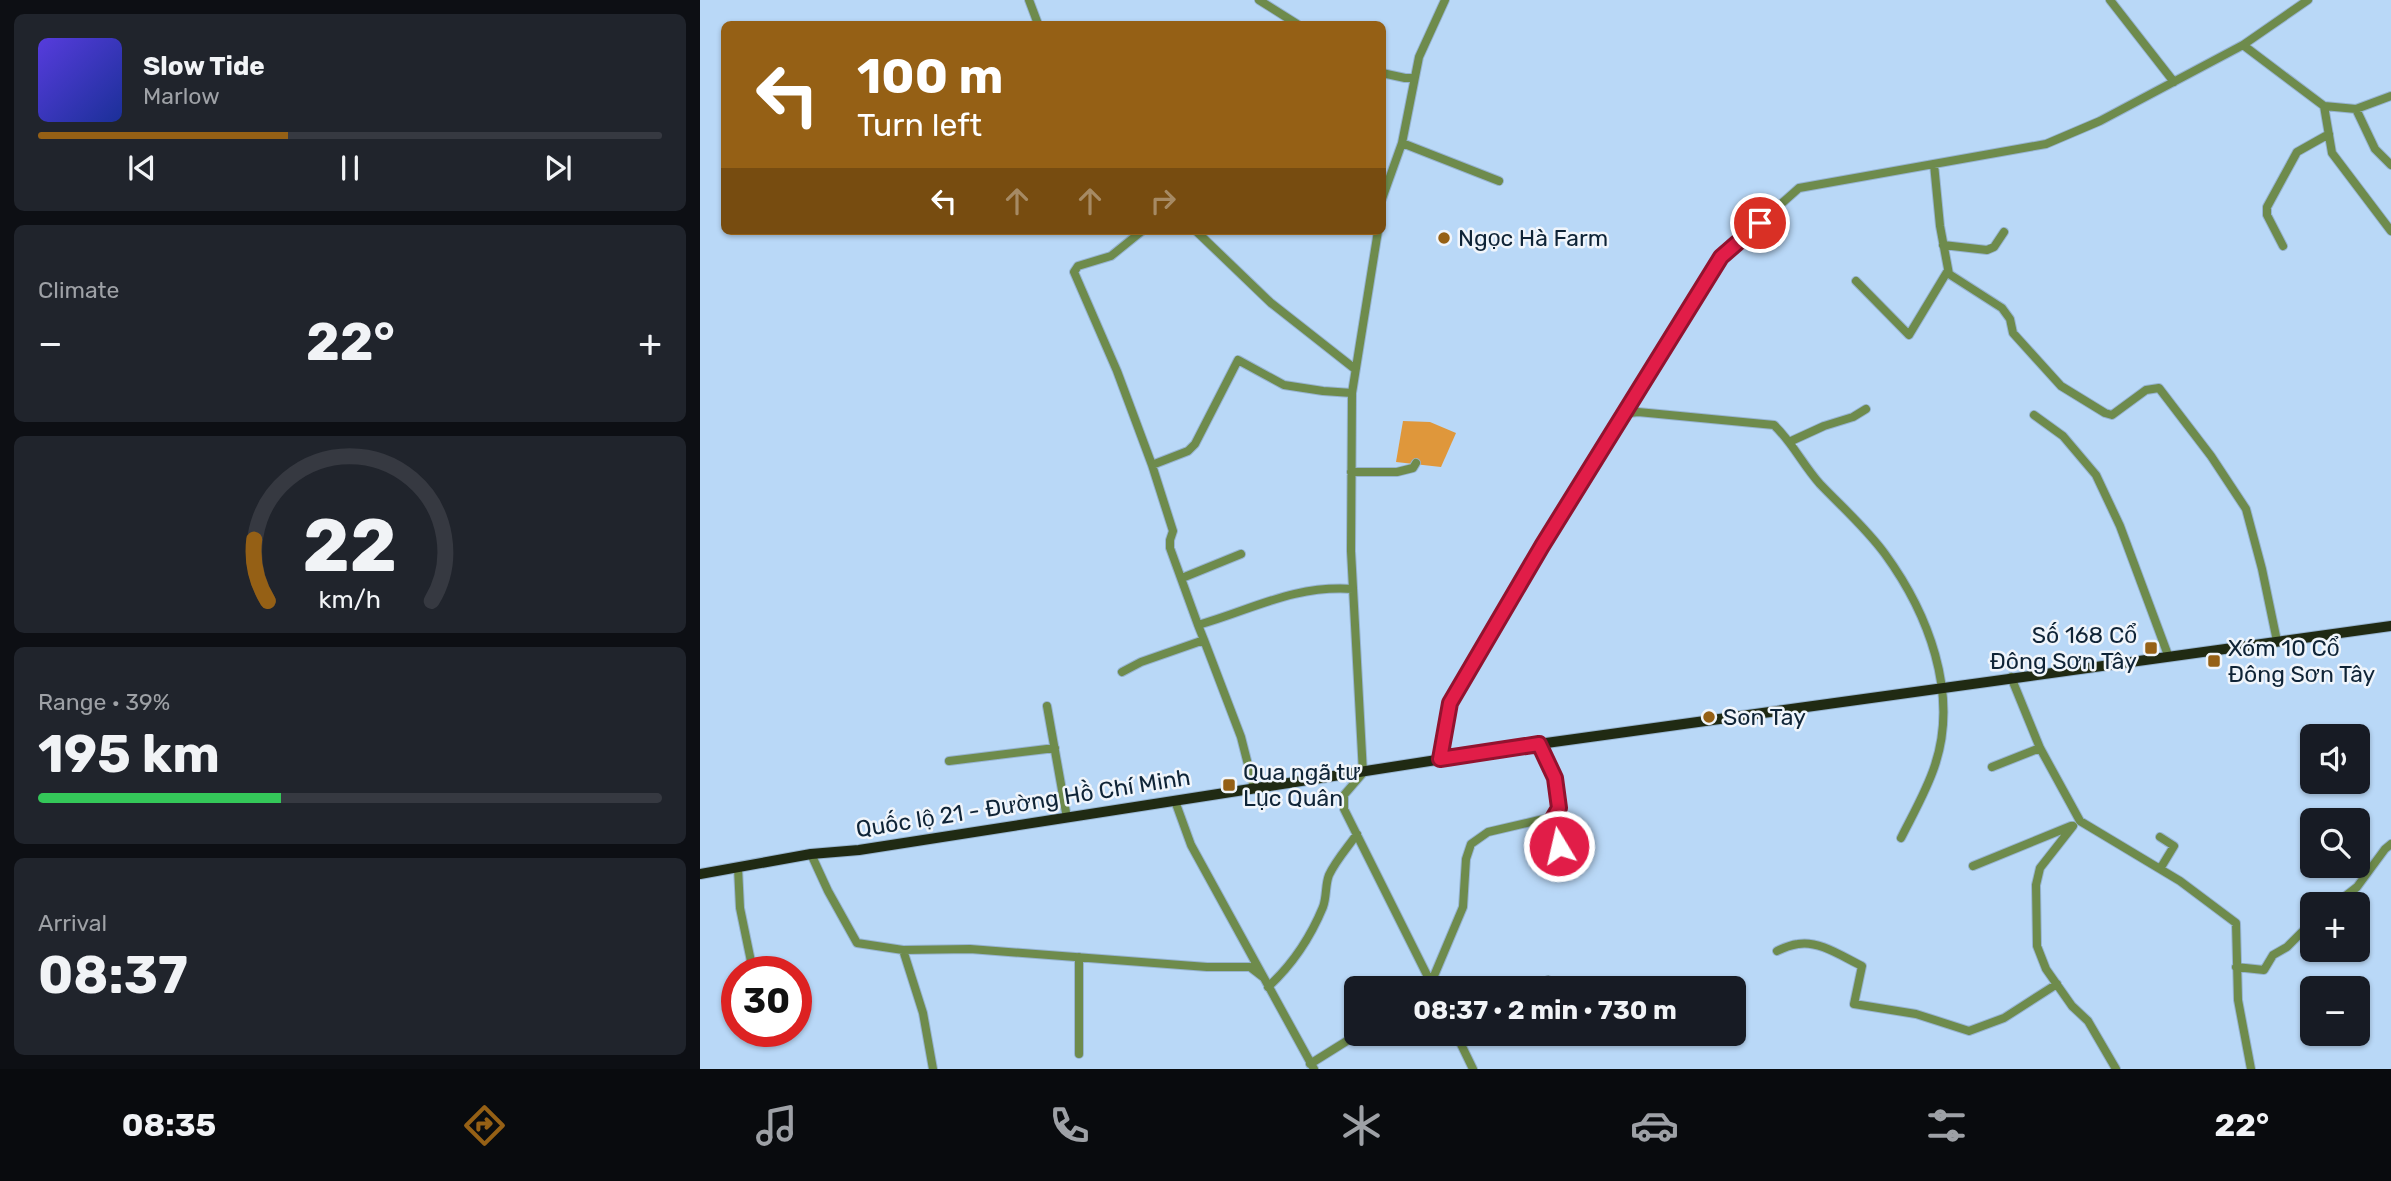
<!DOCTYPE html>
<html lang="en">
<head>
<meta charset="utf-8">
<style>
	:root { --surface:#171b24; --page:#20242c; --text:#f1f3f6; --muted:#9ea1a6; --line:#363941; --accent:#956015 }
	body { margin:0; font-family:Rubik,sans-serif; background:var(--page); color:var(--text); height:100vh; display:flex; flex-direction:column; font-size:26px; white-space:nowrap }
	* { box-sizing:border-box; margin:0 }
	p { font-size:23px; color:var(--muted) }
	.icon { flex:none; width:38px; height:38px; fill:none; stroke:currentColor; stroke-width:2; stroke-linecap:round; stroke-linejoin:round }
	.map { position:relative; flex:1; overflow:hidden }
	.sheet { display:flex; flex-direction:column; gap:14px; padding:14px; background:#0d0f14; width:700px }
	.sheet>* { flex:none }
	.hud { position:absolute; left:21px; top:21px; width:665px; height:214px; border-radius:10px; box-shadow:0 2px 5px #0004; background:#956015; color:#fff; overflow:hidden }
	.buttons { position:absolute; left:1600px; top:724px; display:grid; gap:14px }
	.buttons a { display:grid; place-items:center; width:70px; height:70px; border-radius:10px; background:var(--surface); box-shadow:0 2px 5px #0004; font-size:35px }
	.speed { position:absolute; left:21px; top:956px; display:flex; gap:14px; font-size:35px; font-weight:700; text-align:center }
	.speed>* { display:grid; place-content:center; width:91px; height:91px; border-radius:50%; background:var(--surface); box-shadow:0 2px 5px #0004; line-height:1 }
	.speed .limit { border:10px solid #d22; background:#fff; color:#111 }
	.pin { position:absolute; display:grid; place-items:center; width:60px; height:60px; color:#fff; margin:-30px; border:4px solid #fff; border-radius:50%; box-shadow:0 2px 7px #0007 }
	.me { position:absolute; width:77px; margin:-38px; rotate:351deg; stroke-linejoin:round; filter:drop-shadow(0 0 5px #0008) }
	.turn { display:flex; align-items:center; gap:24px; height:147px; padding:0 21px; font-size:32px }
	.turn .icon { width:91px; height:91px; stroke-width:2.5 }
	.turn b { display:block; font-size:49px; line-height:60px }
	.lanes { display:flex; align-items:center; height:66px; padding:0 21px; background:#0003; justify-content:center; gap:35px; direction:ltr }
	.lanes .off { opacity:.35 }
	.big { font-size:52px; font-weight:700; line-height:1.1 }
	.sheet .widget { flex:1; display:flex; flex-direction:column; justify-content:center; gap:10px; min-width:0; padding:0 24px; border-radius:10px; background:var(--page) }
	.sheet .dial { align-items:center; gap:0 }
	.dial svg { height:182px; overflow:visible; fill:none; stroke:var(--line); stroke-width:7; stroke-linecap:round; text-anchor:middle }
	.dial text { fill:var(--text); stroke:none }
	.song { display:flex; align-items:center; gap:21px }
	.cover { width:84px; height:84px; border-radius:10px; background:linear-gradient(135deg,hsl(250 70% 55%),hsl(230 70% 35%)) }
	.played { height:7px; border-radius:4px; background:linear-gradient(90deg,var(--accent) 40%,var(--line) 40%) }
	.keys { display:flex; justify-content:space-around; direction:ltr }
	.heat { display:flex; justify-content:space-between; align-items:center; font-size:38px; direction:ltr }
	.charge { height:10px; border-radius:5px; background:linear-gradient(90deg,#34c759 39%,var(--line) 0) }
	.trip { position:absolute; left:644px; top:976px; width:402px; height:70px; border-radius:10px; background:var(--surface); box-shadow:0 2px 5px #0004; font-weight:700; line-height:70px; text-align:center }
	.tabs { display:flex; height:112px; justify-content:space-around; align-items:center; background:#090b0e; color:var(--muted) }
	.tabs .icon { width:49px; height:49px }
	.tabs .on { color:var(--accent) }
	.tabs b { font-size:32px; color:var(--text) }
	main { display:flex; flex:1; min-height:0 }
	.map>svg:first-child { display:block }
	.green { fill:#df973b }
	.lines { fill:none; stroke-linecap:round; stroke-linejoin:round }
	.minor-casing { stroke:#97b4d1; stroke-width:10 }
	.highway-casing { stroke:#97b4d1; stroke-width:12 }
	.minor { stroke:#6e8b4c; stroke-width:8 }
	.highway { stroke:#202a13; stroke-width:10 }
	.route-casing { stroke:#92132f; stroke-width:18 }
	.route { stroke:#e11d48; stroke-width:12 }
	.poi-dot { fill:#956015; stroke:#f0f5fb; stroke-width:2.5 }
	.labels { text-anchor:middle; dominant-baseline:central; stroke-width:5; stroke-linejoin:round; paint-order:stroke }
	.poi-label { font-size:23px; fill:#0f2437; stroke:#f0f5fb; text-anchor:start }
	.street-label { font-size:23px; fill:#0f2437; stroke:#f0f5fb }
</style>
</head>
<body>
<main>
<section class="sheet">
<div class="widget">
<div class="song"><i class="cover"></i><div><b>Slow Tide</b><p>Marlow</p></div></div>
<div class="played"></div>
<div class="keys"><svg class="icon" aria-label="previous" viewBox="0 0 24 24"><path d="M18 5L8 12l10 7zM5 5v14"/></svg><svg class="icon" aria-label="pause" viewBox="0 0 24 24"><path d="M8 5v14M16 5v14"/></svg><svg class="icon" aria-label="next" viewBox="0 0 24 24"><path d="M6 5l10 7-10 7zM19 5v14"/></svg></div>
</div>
<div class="widget"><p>Climate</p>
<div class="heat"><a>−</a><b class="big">22°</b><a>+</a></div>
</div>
<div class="widget dial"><svg viewBox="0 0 100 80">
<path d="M14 69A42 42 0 1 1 86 69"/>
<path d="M14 69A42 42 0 0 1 8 42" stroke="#956015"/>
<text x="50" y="56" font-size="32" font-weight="700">22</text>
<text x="50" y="72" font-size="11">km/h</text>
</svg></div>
<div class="widget"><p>Range · 39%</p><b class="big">195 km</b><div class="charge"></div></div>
<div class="widget"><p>Arrival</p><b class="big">08:37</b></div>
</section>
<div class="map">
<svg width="1691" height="1069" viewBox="0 0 1691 1069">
	<rect width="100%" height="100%" fill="#b9d8f7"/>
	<path class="green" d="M703,421L730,422L756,433L741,467L696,462Z"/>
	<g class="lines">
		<defs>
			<path id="minor" d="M329,0L338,24
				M559,0L597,24
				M1410,0L1474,82
				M1543,45L1624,106L1656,109L1691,96
				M682,73L705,78H714
				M1624,106L1632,153L1691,231
				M1656,109L1675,149L1691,165
				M702,143L799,181
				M1234,164L1240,226L1249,274L1302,308L1310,319L1313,333L1361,386L1405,413L1412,415L1446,390L1459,388L1511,456L1546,509L1562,569L1577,641
				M682,199L702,143L719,57L745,0
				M442,231L411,256L378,266L374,272L417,371L452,465L473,531L470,540V548L498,625
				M496,231L571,303L655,369
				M678,231L652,393L651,551L663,773L644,795V809L734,989
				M1243,245L1287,250L1294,247L1304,232
				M1583,246L1567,215V207L1597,152L1629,134
				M1156,281L1209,335L1247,272
				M922,414L938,412L1074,425C1092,442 1103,465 1120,484C1142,507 1166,528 1185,554C1228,613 1259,693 1235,765C1227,790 1213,814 1201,838
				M1334,415L1363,436L1396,475L1420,526L1468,655
				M1089,442L1124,426L1153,417L1166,409
				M452,465L488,451L495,444L538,360L584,385L623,391L652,393
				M651,472H697L713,468L716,463
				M482,578L541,554
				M504,640L541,737L554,788
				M422,672L441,662L504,640L498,625C554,609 593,585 653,589
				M1311,677L1340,748L1380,821L1480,881L1536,923L1538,1000L1551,1069
				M347,706L367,818
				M839,744L855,778L859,808L852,817L849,834L874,862
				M740,759L750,703L922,414L1021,257L1099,188L1346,144L1400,121L1543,45L1608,0
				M249,761L355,748
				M1292,767L1340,748
				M475,801L491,845L614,1069
				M1373,826L1340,868L1336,885L1337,946L1346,969L1372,1006L1388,1021L1416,1069
				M1460,837L1474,846L1460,869
				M111,854L128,891L157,943L203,950L270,949L507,967H550L563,977
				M1273,866L1371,826
				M38,868L40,908L53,971
				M1634,905L1657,887L1685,849L1691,844
				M203,950L223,1013L233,1069
				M1077,951C1083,948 1091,945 1098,944C1119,940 1143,957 1162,966L1154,1004L1216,1014L1269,1031L1304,1018L1357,984
				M379,957V1054
				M1536,967L1564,970L1573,955L1587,947L1612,922
				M731,983L763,907L766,859L771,844L788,832L852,817
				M568,987C592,965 611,936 623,907C627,896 625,885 629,875C636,860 648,847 657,834
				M833,989L848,980
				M756,1034L773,1069
				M610,1064L658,1034"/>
			<path id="highway" d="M0,874L111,854L159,850L839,744L1691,626"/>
		</defs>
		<use href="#minor" class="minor-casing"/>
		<use href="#highway" class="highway-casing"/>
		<use href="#minor" class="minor"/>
		<use href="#highway" class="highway"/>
	</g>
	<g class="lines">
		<defs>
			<path id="route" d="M859,846C844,828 849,826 859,808L855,778L839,744L740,759L750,703L842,546L1021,257L1060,223"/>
		</defs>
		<use href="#route" class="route-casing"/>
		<use href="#route" class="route"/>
	</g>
	<g class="poi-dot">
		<circle cx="744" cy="238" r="7"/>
		<rect x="1444" y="641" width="14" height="14" rx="3.5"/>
		<rect x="1507" y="654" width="14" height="14" rx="3.5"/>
		<circle cx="1009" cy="717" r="7"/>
		<rect x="522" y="778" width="14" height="14" rx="3.5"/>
	</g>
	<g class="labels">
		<g class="poi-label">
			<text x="758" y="238">Ngọc Hà Farm</text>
			<text x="1437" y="635" text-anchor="end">Số 168 Cổ<tspan x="1437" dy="26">Đông Sơn Tây</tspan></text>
			<text x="1528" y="648">Xóm 10 Cổ<tspan x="1528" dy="26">Đông Sơn Tây</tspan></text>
			<text x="1023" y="717">Son Tay</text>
			<text x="543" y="772">Qua ngã tư<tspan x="543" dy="26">Lục Quân</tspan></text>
		</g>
		<g class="street-label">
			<text transform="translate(323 803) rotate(-9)">Quốc lộ 21 - Đường Hồ Chí Minh</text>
		</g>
	</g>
</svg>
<div class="buttons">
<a><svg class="icon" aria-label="sound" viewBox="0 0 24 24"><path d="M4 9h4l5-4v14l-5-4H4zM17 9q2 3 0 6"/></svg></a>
<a><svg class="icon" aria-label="search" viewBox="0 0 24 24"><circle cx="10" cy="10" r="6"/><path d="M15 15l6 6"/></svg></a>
<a>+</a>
<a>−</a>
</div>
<div class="speed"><div class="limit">30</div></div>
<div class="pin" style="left:1060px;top:223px;background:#d93025"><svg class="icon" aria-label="arrive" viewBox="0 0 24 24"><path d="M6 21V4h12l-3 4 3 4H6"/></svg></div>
<svg class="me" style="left:859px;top:846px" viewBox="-20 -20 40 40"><circle r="17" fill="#e11d48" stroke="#fff" stroke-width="3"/><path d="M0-11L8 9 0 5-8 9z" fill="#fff"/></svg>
<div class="trip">08:37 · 2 min · 730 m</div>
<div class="hud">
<div class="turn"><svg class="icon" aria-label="left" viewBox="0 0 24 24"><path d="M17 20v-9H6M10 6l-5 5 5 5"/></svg><div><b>100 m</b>Turn left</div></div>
<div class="lanes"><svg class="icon" aria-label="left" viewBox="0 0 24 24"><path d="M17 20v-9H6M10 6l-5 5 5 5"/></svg><svg class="icon off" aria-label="ahead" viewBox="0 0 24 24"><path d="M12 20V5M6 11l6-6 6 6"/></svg><svg class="icon off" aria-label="ahead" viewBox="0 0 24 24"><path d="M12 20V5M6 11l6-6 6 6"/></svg><svg class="icon off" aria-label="right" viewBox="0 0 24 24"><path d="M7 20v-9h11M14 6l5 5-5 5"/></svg></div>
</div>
</div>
</main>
<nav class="tabs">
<b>08:35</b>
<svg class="icon on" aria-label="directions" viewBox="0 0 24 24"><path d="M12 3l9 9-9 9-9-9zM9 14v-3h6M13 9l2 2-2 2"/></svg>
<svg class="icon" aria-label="music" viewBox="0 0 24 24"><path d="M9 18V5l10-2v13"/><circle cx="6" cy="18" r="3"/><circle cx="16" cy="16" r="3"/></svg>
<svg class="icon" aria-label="phone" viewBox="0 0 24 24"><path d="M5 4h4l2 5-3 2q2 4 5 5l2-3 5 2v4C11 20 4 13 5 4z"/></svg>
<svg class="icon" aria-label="climate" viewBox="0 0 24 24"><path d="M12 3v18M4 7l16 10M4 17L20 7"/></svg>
<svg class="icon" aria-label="car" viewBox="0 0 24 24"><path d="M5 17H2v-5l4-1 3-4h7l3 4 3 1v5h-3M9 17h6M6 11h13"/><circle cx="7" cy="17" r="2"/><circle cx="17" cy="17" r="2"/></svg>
<svg class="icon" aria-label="filters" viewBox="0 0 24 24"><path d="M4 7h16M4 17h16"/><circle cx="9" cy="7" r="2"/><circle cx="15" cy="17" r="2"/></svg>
<b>22°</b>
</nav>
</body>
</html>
